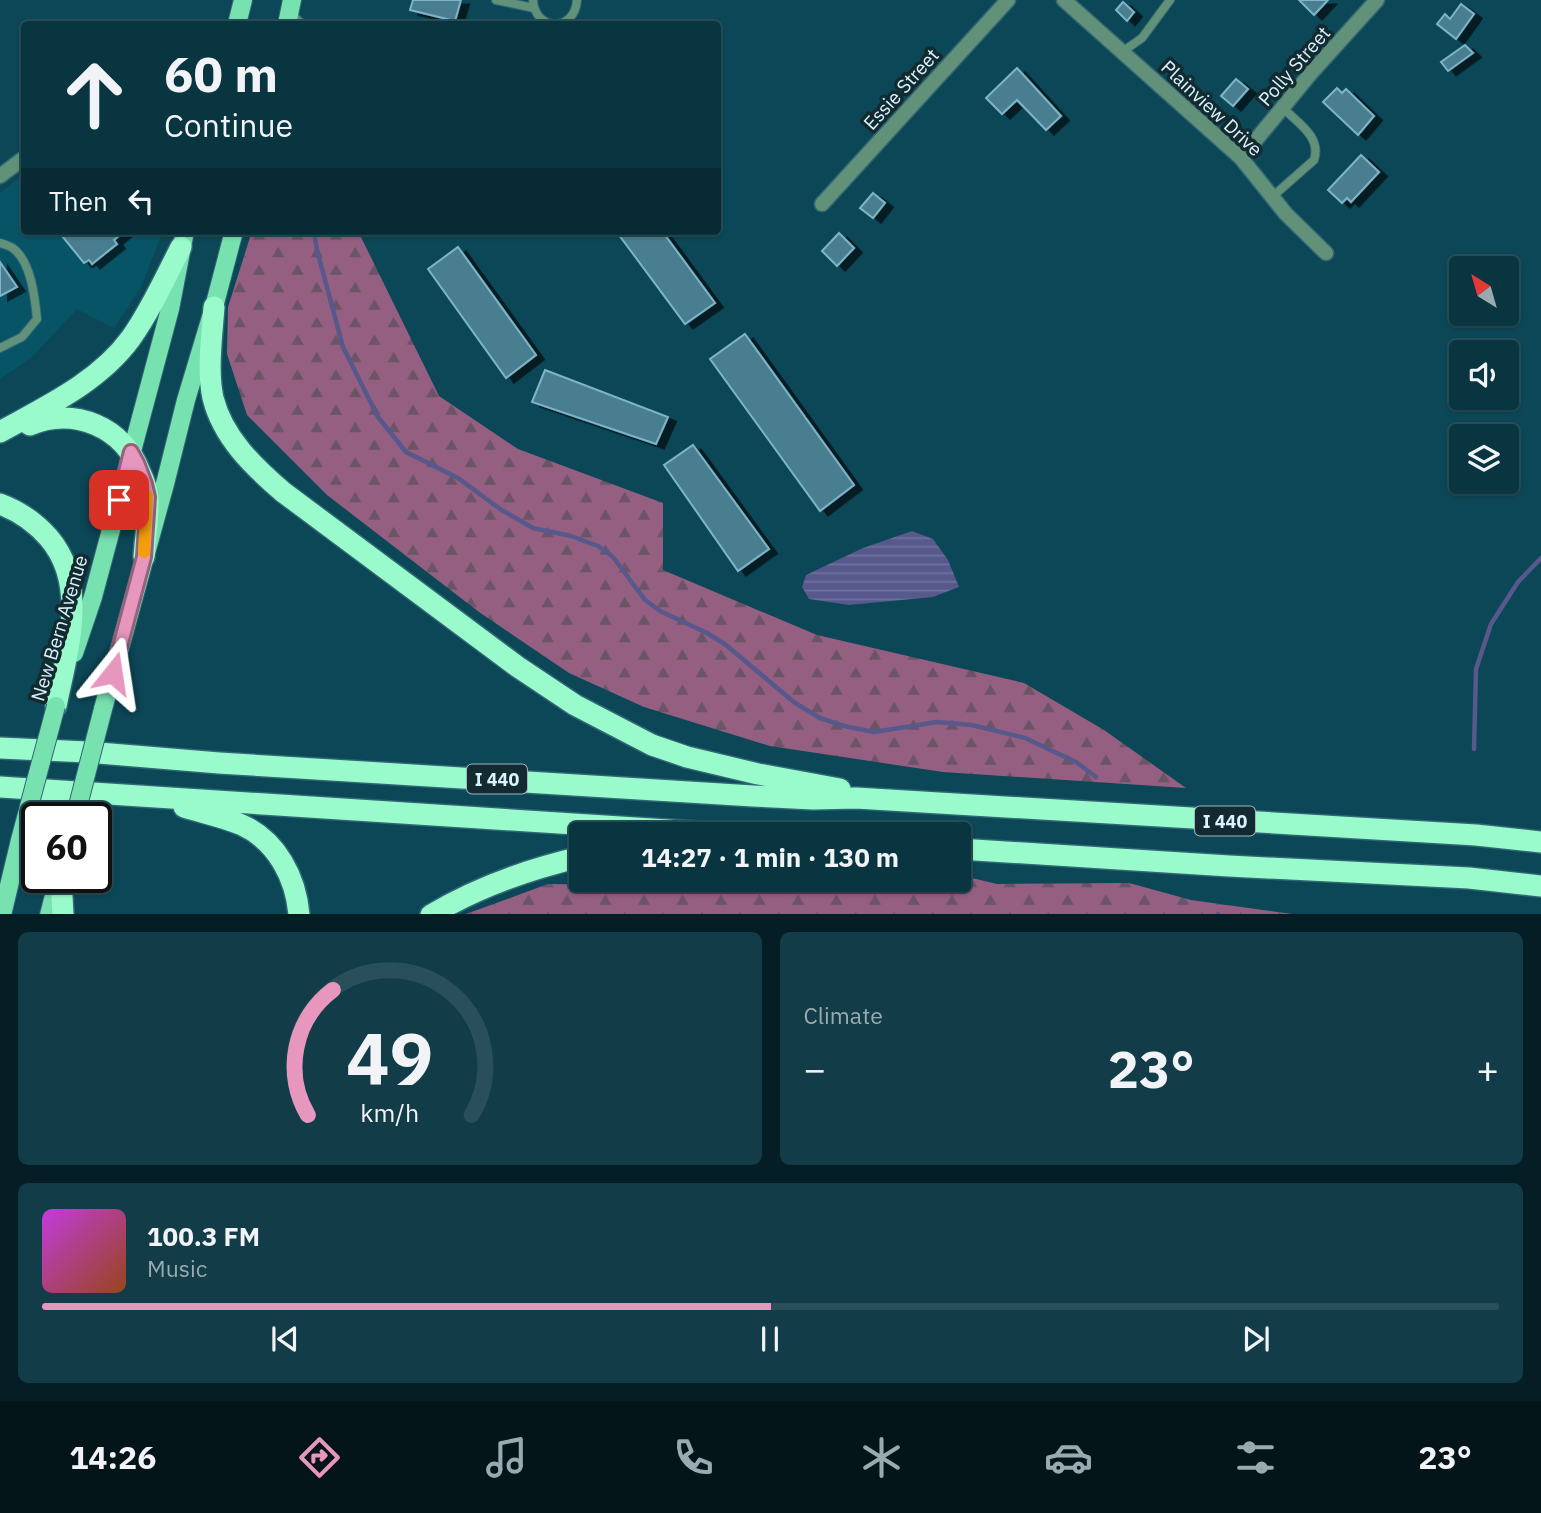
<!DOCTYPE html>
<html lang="en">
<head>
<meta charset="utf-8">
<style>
	:root { --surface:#093541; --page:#123d48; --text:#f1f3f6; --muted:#99abb1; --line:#29505a; --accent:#e797bd }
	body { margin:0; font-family:"IBM Plex Sans",sans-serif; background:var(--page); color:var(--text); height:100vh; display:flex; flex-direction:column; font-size:26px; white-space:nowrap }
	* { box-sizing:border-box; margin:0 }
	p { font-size:23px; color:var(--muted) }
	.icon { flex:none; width:38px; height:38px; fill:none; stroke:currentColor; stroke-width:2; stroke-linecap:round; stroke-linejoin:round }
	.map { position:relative; height:914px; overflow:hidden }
	.details { display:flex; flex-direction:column; gap:18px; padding:18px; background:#051d24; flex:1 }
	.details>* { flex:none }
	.top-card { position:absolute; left:21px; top:21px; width:700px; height:214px; border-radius:7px; box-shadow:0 2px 5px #0004,0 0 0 2px var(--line); background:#093541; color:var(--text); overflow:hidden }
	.needle { width:46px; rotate:323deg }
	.fabs { position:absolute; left:1449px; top:256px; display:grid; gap:14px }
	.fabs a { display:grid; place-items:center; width:70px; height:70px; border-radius:7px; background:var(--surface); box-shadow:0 2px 5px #0004,0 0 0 2px var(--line); font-size:35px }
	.speed { position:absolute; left:21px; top:802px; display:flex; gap:14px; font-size:35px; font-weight:700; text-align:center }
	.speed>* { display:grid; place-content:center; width:91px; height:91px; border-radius:50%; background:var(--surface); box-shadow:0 2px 5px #0004,0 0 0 2px var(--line); line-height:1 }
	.speed .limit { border:4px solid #111; border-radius:10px; background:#fff; color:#111 }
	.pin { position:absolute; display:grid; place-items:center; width:60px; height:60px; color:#fff; margin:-30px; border-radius:14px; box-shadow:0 4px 10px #0006 }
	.me { position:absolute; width:77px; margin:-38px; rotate:15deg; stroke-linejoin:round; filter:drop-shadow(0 0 5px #0008) }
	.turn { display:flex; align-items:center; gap:24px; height:147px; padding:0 28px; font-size:32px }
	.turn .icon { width:91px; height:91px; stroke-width:2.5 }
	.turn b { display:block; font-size:49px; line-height:60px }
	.then { display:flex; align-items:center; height:66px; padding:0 28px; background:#0003; gap:14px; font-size:26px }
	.big { font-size:52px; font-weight:800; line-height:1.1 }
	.details .card { flex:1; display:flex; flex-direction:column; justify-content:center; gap:10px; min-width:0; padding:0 24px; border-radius:10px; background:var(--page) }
	.details .dial { align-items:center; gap:0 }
	.dial svg { height:182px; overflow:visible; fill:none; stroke:var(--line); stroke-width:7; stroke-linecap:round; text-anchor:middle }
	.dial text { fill:var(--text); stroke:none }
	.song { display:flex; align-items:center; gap:21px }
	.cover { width:84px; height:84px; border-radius:10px; background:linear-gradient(135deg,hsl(290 70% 55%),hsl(20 70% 35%)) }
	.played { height:7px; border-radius:4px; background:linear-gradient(90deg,var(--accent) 50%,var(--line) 50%) }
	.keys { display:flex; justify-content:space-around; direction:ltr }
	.heat { display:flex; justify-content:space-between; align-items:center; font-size:38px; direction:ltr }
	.details .tiles { flex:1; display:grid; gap:18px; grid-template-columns:1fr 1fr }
	.card:last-child { grid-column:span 2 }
	.trip { position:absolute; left:569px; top:822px; width:402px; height:70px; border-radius:7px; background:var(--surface); box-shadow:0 2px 5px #0004,0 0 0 2px var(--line); font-weight:800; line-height:70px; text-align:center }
	.dock { display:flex; height:112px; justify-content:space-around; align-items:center; background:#04151a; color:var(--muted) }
	.dock .icon { width:49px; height:49px }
	.dock .current { color:var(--accent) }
	.dock b { font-size:32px; color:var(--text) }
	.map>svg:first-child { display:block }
	.built { fill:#085467 }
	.forest { fill:url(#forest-firs) }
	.water { fill:url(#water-rules) }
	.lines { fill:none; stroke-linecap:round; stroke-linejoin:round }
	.stream { stroke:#57588c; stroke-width:4.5 }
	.building { fill:#497e90; stroke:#7eb4c7; stroke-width:2; filter:url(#shadow) }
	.lane-casing { stroke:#316675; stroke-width:10 }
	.street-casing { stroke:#316675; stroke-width:17 }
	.primary-casing { stroke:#316675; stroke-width:20 }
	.highway-casing { stroke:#316675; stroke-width:24 }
	.lane { stroke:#619179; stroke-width:8 }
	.street { stroke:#619179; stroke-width:14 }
	.primary { stroke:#78e1b0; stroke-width:18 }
	.highway { stroke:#99fbcb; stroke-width:21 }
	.primary-bridge-casing { stroke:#316675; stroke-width:20; stroke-linecap:butt }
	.primary-bridge { stroke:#78e1b0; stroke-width:18 }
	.route-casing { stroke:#96627b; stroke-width:18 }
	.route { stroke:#e797bd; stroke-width:12 }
	.slow { stroke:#f59e0b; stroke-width:12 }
	.labels { text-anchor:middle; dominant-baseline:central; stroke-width:7; stroke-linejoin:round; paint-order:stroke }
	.shield { fill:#142a31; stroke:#9eb7c0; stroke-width:2 }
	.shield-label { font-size:18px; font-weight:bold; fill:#d9f4fe }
	.street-label { font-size:19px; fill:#d9f4fe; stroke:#142a31 }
</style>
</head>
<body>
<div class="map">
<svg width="1541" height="915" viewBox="0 0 1541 915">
	<defs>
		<pattern id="forest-firs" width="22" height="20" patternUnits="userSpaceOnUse" patternTransform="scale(1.75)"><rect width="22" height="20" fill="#945f81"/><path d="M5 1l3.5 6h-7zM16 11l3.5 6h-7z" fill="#6a5466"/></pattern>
		<pattern id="water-rules" width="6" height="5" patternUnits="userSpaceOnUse" patternTransform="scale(1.75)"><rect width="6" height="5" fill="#57588c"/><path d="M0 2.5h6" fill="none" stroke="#6f719d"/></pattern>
		<filter id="shadow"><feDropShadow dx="8" dy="4.5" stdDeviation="0" flood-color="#0009"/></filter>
	</defs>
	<rect width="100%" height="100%" fill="#0c4757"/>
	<path class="built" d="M24,174V231H163L141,287L114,328L77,309L32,357L0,379V193Z"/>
	<path class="forest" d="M252,231H358L439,396L518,449L663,503V570L817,635L1024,683L1104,730L1186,788L943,772L770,746L644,707L569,673L479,612L327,495L247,415L227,354L228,307Z
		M959,875L997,884L1129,883L1191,900L1292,914H466L548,884L623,885L679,880H747L855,885L898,880H959Z"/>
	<path class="water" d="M912,531L933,539L948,560L959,587L933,597L849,605L809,599L802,587L806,575L863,548Z"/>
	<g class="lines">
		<path class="stream" d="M314,231L317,250L343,347L378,417L406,452L458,478L500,509L533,528L571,536L598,546L613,557L645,600L660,611L707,633L726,645L795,703L820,718L844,726L874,732L937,722L972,725L1025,738L1076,762L1096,777
			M1474,749L1476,669L1491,624L1518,582L1541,558
			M1218,914L1219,915"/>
	</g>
	<path class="building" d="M413,0H461L455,21L410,10Z
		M1299,0H1328L1314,15Z
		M1123,2L1134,12L1127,21L1116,10Z
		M1461,4L1474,14L1456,39L1437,24L1445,14L1450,19Z
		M1465,45L1473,53L1448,71L1441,62Z
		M1017,68L1061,116L1046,130L1017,100L1002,114L986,98Z
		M1236,79L1248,89L1233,106L1221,96Z
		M1337,88L1342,93L1346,89L1374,116L1358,135L1323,102Z
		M1361,155L1379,172L1351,202L1347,198L1342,203L1328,190Z
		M873,193L885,203L873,218L860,208Z
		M58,231H125L114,240L117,244L92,264L89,260L84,263Z
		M616,231H662L715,303L685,324Z
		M839,233L854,248L837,266L822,251Z
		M458,247L536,355L506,378L428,269Z
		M0,262L17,287L0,296Z
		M745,334L854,485L820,511L710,359Z
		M545,370L668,417L656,444L532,402Z
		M693,445L769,549L738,571L664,465Z"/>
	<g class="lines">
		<defs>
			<path id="lane" d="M496,0L534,8
				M533,0C535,32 575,32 577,0
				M290,13L302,24
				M1122,52L1142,38L1170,0
				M1272,197L1314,160C1322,137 1297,122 1283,108
				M0,243C4,244 7,245 11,247C31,259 35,298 37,319L22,337L0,348"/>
			<path id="street" d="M1064,0L1241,158L1286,214L1326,253
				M1241,158L1311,73L1377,0
				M0,176L24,158
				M822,204L1008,0"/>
			<path id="primary" d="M237,24L243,0
				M287,24L292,0
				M74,653L93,597L170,309L185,231
				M103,709L165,484L186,400L214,307L234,231
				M2,915L20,840
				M49,915L57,884"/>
			<path id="highway" d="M214,307C212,335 207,371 213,398C223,438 254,467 283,492L518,667L575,705L652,745L687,757L758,774L840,789
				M30,425C73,406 124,427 140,472C144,480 147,489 148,498C149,517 145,538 144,557
				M0,432C47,406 99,382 131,338C151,310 165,278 181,247
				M0,504C19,511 35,522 49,538C89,585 67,652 56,706
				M0,748L87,752L219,763L753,796L813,799L856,798L1476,835L1541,842
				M0,787L745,835
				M184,807C203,813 224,817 242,825C277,841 296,878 299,915
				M959,849L1229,866L1469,878L1541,886
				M61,877L63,915
				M431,915C478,887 529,869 581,857"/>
		</defs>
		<use href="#lane" class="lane-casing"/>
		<use href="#street" class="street-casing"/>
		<use href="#primary" class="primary-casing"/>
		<use href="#highway" class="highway-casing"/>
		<use href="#lane" class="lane"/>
		<use href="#street" class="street"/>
		<use href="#primary" class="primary"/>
		<use href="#highway" class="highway"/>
		<defs>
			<path id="primary-bridge" d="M75,817L103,709
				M20,840L56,706"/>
		</defs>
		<use href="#primary-bridge" class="primary-bridge-casing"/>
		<use href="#primary-bridge" class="primary-bridge"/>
	</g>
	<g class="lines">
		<defs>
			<path id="route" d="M113,673L144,557L148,497L145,484L137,463L131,452L119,500"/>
		</defs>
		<use href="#route" class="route-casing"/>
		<use href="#route" class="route"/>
		<path class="slow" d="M144,552L147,496"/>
	</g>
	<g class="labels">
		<g class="shield">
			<rect x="467" y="764.5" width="60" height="29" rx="5"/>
			<rect x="1195" y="806.5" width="60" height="29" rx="5"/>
		</g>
		<g class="shield-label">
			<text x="497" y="779">I 440</text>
			<text x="1225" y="821">I 440</text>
		</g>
		<g class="street-label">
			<text transform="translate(1294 66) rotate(-49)">Polly Street</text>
			<text transform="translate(901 89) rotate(-48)">Essie Street</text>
			<text transform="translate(1212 108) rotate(43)">Plainview Drive</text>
			<text transform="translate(59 628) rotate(-73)">New Bern Avenue</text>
		</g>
	</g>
</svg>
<div class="fabs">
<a><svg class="needle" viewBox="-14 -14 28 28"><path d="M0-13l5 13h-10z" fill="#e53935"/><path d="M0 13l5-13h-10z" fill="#99abb1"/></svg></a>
<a><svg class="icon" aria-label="sound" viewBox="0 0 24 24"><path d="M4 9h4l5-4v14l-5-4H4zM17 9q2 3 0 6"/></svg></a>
<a><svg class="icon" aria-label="layers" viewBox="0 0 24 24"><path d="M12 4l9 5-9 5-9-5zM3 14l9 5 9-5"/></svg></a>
</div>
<div class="speed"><div class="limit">60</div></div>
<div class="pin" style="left:119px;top:500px;background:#d93025"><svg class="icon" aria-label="arrive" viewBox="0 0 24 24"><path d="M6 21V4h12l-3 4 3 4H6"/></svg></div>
<svg class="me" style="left:113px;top:673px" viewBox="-20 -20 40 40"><path d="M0-17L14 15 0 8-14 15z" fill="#e797bd" stroke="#fff" stroke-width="4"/></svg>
<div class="trip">14:27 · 1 min · 130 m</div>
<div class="top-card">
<div class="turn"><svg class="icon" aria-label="ahead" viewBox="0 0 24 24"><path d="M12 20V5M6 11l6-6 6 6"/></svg><div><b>60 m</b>Continue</div></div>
<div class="then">Then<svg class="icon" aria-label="left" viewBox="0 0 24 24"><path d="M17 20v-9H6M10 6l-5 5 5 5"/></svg></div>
</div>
</div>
<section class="details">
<div class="tiles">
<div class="card dial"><svg viewBox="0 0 100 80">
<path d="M14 69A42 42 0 1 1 86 69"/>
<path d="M14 69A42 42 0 0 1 25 14" stroke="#e797bd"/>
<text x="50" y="56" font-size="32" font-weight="700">49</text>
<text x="50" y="72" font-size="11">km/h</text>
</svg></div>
<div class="card"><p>Climate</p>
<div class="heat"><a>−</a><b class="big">23°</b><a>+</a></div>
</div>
<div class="card">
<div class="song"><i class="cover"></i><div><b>100.3 FM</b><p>Music</p></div></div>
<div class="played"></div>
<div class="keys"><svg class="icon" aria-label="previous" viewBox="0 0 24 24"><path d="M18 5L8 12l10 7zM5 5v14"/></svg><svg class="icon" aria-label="pause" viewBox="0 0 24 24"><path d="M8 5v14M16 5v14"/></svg><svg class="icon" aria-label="next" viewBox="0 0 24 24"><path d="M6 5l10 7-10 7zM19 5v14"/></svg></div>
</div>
</div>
</section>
<nav class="dock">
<b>14:26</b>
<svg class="icon current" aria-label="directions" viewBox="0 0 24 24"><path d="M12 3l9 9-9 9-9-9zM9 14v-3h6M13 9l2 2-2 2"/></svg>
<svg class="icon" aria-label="music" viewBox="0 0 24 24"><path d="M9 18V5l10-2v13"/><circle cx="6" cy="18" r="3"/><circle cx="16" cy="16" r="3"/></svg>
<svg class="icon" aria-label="phone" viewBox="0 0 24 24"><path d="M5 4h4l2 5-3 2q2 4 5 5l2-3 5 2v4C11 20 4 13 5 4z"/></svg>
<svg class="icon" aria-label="climate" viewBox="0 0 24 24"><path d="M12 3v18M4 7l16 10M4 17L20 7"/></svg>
<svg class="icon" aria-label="car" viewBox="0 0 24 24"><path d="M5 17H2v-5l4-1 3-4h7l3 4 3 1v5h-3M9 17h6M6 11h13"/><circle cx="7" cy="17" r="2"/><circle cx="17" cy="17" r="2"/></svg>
<svg class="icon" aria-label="filters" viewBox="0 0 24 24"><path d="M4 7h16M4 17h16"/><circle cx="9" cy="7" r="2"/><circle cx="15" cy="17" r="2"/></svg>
<b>23°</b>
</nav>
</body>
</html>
